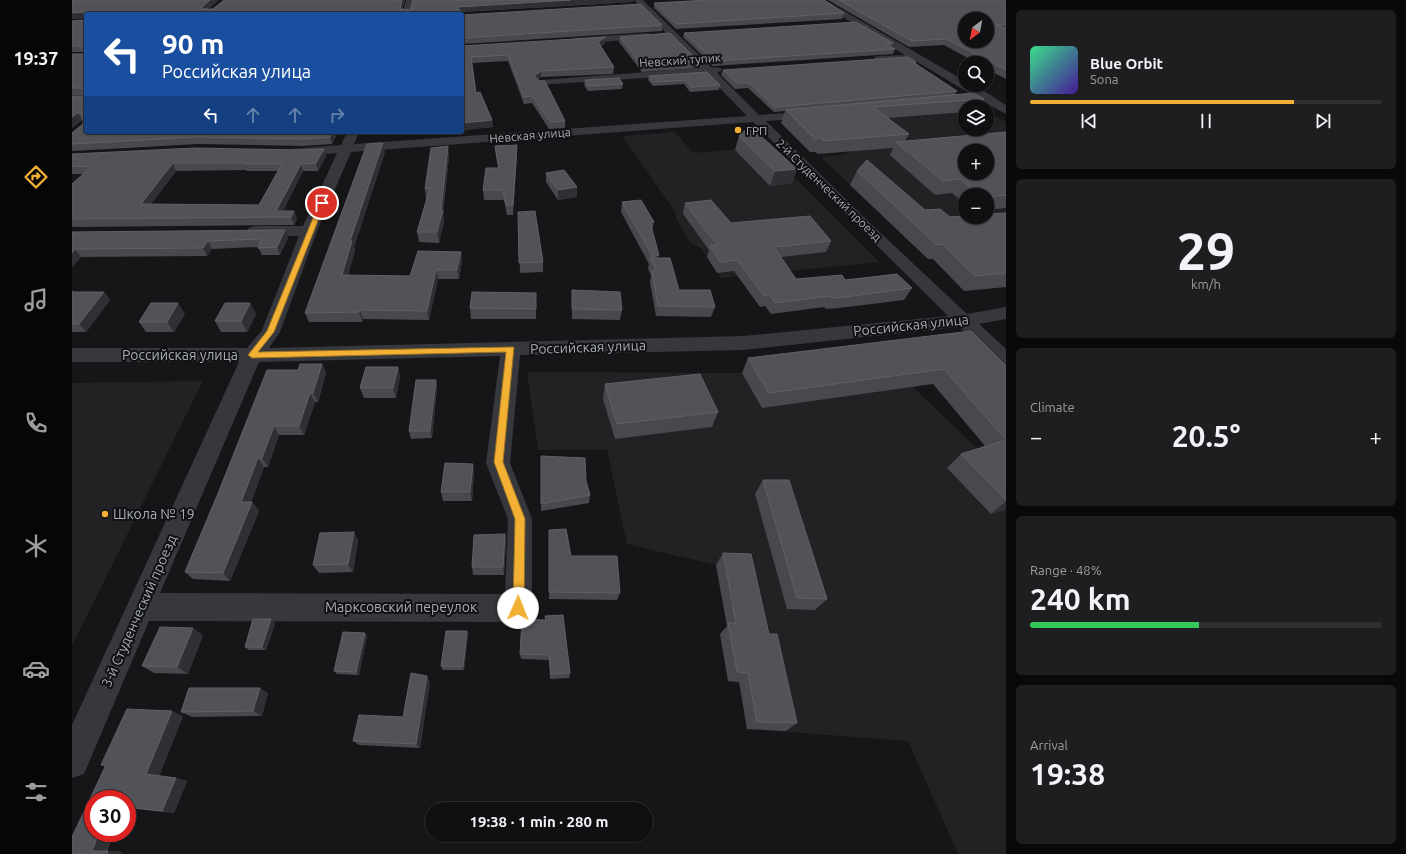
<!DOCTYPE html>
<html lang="en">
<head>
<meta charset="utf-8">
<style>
	:root { --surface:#101012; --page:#1e1e20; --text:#f1f3f6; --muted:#9c9d9f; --line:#303032; --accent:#f2b134 }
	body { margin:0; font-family:Ubuntu,sans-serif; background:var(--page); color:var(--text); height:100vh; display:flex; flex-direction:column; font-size:15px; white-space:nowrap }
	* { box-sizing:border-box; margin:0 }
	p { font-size:13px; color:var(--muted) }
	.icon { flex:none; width:22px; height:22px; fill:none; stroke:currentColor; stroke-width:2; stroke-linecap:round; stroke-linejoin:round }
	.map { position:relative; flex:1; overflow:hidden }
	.details { display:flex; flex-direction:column; gap:10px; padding:10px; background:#09090a; width:400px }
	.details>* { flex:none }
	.guide { position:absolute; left:12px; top:12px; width:380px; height:122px; border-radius:4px; box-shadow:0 1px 3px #0004,0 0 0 1px var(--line); background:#1a4fa0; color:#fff; overflow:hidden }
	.needle { width:26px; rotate:212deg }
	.buttons { position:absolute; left:886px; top:12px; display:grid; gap:8px }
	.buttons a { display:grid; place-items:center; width:36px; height:36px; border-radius:50%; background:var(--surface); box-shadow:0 1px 3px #0004,0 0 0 1px var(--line); font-size:20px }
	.speed { position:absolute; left:12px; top:790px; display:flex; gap:8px; font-size:20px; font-weight:700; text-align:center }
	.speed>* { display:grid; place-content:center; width:52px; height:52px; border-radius:50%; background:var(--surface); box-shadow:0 1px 3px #0004,0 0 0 1px var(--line); line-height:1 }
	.speed .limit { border:6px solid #d22; background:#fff; color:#111 }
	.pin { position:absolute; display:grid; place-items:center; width:34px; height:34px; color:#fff; margin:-17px; border:2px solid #fff; border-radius:50%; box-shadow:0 1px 4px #0007 }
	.me { position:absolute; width:44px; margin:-22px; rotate:1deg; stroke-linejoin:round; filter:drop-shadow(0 0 3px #0008) }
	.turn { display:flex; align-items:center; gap:14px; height:84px; padding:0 12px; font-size:18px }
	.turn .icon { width:52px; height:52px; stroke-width:2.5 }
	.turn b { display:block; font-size:28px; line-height:34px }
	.lanes { display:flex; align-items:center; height:38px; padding:0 12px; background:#0003; justify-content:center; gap:20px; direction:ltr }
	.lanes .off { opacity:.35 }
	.big { font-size:30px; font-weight:600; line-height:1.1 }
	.details .widget { flex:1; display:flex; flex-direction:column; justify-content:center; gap:6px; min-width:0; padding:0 14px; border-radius:6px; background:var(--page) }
	.details .dial { align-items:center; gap:0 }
	.dial b { font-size:52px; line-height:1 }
	.song { display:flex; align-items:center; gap:12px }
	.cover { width:48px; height:48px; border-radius:6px; background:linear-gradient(135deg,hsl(150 70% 55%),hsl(260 70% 35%)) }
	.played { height:4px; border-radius:2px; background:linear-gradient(90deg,var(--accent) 75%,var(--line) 75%) }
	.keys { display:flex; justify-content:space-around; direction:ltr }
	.heat { display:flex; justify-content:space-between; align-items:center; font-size:22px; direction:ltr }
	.charge { height:6px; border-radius:3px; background:linear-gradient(90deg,#34c759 48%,var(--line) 0) }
	.trip { position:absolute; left:353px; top:802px; width:228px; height:40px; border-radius:20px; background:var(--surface); box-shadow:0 1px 3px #0004,0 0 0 1px var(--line); font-weight:600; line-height:40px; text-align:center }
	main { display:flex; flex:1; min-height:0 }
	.tabs { display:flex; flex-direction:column; width:72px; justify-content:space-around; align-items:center; background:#060607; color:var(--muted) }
	.tabs .icon { width:28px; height:28px }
	.tabs .on { color:var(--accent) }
	.tabs b { font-size:18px; color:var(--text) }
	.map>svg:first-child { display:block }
	.built { fill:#222225; fill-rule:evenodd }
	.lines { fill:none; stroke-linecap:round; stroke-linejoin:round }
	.minor { fill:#37383d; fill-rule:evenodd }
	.wall { fill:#47494d; fill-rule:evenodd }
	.shaded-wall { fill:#2f3033 }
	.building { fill:#525359; stroke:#5f6168; fill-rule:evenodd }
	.route { fill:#f2b134; stroke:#9d7322 }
	.poi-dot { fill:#f2b134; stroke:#111113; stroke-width:1.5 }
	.labels { text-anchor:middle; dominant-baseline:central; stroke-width:4; stroke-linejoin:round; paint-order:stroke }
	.far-street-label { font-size:12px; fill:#a8adb8; stroke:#111113 }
	.far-poi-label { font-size:12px; fill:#a8adb8; stroke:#111113; text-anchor:start }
	.street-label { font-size:14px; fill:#a8adb8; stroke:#111113 }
	.poi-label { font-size:14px; fill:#a8adb8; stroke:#111113; text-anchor:start }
</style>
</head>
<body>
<main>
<nav class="tabs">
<b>19:37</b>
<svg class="icon on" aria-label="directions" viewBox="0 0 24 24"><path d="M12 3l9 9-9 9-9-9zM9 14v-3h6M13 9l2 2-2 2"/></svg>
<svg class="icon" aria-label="music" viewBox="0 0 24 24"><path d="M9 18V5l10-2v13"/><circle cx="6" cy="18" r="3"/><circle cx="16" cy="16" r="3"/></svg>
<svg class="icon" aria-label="phone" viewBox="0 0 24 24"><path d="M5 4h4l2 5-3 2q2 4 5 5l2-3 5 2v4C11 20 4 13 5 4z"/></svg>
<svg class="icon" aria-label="climate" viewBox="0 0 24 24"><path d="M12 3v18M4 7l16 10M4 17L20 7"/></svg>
<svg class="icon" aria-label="car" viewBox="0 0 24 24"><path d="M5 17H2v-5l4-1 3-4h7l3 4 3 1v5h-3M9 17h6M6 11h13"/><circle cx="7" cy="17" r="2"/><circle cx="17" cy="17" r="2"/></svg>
<svg class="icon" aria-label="filters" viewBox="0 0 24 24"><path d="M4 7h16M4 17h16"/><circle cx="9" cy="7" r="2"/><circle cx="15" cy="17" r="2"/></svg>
</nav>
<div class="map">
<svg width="934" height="854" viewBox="0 0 934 854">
	<rect width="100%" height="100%" fill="#161618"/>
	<path class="built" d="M906,105L909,107H893V129H915V111L934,122V238L869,258L856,259L749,157L768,155L780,151L819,112ZM893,151H915V173H893ZM893,195H915V217H893Z
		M603,132L621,153L692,147L807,262L649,278L629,248L618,243L604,218L602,210L550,136Z
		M815,354L841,387L913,456L934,450V854H886L836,741L675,729L667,682L656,681L648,634H656L644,565L555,544L535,450H466L455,372L670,373Z
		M131,381L0,646V383Z"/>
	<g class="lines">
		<path class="minor" d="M334,0H342L338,14H330Z
			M562,0H571L639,67L649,68L650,70L645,73L687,115L745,111L747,114L745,117L741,118L694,121L799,224L895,314L934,307V319L907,324L934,349V367L927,365L887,327L671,350L448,355L438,463L460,519V608L456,618L446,622L77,621L12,774L0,778V725L167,362H0V348H175L190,330L227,236H183L177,234L175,231L177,228L183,226H231L265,153L223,156L218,155L216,152L218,149L269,145L275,132H287L282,144L675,116L634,74L465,85L463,83L465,81L469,80L628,68ZM681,122L876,316L671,336L197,348L208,332L245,231L279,152ZM428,356L414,463L436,519L433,594L88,593L187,362Z
			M743,0H753L893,81V85C907,85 922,98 934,105V114L912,102L877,103L875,101L877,99L902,96L842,60L803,61L802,59L803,57L807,56L833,55Z
			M576,33L581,36L579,38L503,44L498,41L503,38Z"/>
	</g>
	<path class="wall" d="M0,0H147L136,9H141L152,0H333L330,9L338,10L561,2L389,12L14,14V132H264L265,134L260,144L232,146L126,144L0,151V133L11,124V120H10L0,128L11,95H0V54H12V52H0V21L12,20V18L0,19Z
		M756,0H934V79L915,69V63H905L872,45L837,47Z
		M582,3L772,13L770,19L604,29L582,8Z
		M390,15L590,25V31L390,44Z
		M612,33L821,43L819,47L823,49L821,54L641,66L611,37Z
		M548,37L627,62L626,68L570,72L547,42Z
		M533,43L529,46L542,67L541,74L469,77L466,79L493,121V128L477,129L460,103L452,104L436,61L400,63L404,93L420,120L421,127L390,130V46Z
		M844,62V64L885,91L883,94L912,99L907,107H893V112L816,118L837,134L833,141L934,132V208L915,210V195H893V204L880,193L863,195L818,155L821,148L746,154L743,152H738L709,123L713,111L702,112L676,88L663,89L649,75L651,70Z
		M635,72L648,85L647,90L618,92L612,84L581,86L576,80L577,76Z
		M513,80L551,84L550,89L516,91L512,85Z
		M667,136L725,169L720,183L698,186L663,150Z
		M423,146L445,154L441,215H435L432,200H412L411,190L426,168L424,156Z
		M252,149L254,156L246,171H231L211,211H222L225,219L222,225L0,227V184L11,174H0V154L230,150ZM174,170L175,171H206L187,205L79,204L104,171Z
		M313,152L282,247L283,250L276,275L338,276L390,261L387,279H366L357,320L291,319L290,322H237L233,313Z
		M377,156L371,215L372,221L367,243L347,242L345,232L355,198L354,199L353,189Z
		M785,171L853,210L878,217L934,213V287L892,291L861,259H856L778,185Z
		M474,173L505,187V197L486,200L474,182Z
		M550,202L582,222L580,231L586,258L607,290L643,307L639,317L584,316L578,282L579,275L576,269L577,264L549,212Z
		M613,203L659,223L759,241L754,252L709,257L724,279L773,280L840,288L832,300L767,308L754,309L752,307L699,314L693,306L688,307L662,271L645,273L635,257L637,250L611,214Z
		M446,212L471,262V272L448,273Z
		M0,232L216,238L208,255H190L186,247L140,249L135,256L9,257L0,267Z
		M0,290L2,292H32L38,300L14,332H0Z
		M500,290L550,310L548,320L500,319Z
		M464,293V319H399L398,308Z
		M178,303L184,314L175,332H149L143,321Z
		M113,314L102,332H74L67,322Z
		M676,358L934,366V509L919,514L875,468L889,454L913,446L861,384L690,408L670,373Z
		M250,364L254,373L246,402H243L232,435H207L196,467H192L179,502H180L187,511L158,581L121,579L113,572L226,370Z
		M326,367L328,377L324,398H292L288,388Z
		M364,380L365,388L360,438L339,439L337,431Z
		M533,384L646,412L640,427L543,439L531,399Z
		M469,456L514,481L518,495L517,503L469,511Z
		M402,473L400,501H371L369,492Z
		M691,480L755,599L743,610L715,609L683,494Z
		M477,530L499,556L548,593L545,600L477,599Z
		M282,532L286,541L281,572L247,573L241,565Z
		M433,534L434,543L432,575H401L400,567Z
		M651,553L697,634L725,723L714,731L675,729L667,682L656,681L648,634L655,626L644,565Z
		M473,616L498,673L497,678L478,679L477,660L449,659L448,654L473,620Z
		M199,619L203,623L194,650H177L173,647Z
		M395,631L396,635L392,670H371L369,666Z
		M293,633L295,636L287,675L265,674L262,671Z
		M131,635L116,674L82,673L70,666Z
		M358,682L348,748L287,745L281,741L331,717Z
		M196,693L190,716L120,717L109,712Z
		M111,716L87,776L104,778L115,781L102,813L55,808V799H21V833H42L35,851L50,852L49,854H0L33,766L29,765Z"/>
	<path class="shaded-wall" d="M138,0H147L132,13L130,9V7Z
		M330,0H333L329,14L328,9Z
		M499,0H562L561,2L387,12L385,8L386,7Z
		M12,12L14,18L0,19V13Z
		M534,37L533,43L526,48V42Z
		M469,71V77L462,82V76Z
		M6,113L10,120L0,128V117Z
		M420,120L421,127L390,130V123Z
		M260,132H264L265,134L260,144L258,137Z
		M311,143L313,152L282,247L283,250L273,285L270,275L278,241Z
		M445,145V154L441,215V205Z
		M376,146L377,156L371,215L372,221L367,243L365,232L369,211Z
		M252,149L254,156L246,171L244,163Z
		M101,163L104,171L74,211L69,204Z
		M229,164L231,171L208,217L204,211Z
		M725,169L720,183L698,186L703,171Z
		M505,187V197L486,200V190Z
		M222,211L225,219L222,225L219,217Z
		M213,230L216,238L208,255L205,247Z
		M136,241L140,249L135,256L131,248Z
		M3,249L9,257L0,267V253Z
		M389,252L390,261L387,279L385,270Z
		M587,255L585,265L580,262L581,257Z
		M364,270L366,279L357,320L355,311Z
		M32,292L38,300L14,332L7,324Z
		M106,303L113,314L102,332L95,322Z
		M178,303L184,314L175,332L169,321Z
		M288,310L291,319L290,322L287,312Z
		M250,364L254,373L246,402L241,393Z
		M326,367L328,377L324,398L321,388Z
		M364,380L365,388L360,438L358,431Z
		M238,393L243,402L232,435L227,426Z
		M202,426L207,435L196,467L190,458Z
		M186,458L192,467L176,511L169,502Z
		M401,464L402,473L400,501L398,492Z
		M934,501V509L919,514Z
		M180,502L187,511L158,581L151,573Z
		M282,532L286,541L281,572L276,564Z
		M433,534L434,543L432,575L431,567Z
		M199,619L203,623L194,650L190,647Z
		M121,628L131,635L116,674L105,667Z
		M395,631L396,635L392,670L391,667Z
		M293,633L295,636L287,675L284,672Z
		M355,676L358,682L348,748L344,744Z
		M188,688L196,693L190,716L181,711Z
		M100,711L111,716L86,778L74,774Z
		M104,778L115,781L102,813L90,811Z
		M27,833H42L34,851H20Z
		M36,851L50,852L49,854H35Z"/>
	<path class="building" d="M0,0H138L130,7V9H141L152,0H330L328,9L338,10L341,0H499L386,7L385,8L388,10L389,14H14V132H260L258,137L230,139L123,137L0,144V133L11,124V113H6L0,117V96H11V88H0V54H12V46H0V21L12,20V12L0,13Z
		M637,0H752L772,13L604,24L582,3Z
		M767,0H934V24L924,25L934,29V70L875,39L840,41ZM893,19H915V41H893Z
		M569,4L590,25L390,38V15Z
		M784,22L821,43L814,44L823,49L642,61L612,33Z
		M598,33L627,62L570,66L548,37Z
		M534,37L526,42L542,67L469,71L462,76L468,81H473L493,121L478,122L460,96L452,97L436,55L399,57L404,93L408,92L420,120L390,123V46Z
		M836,57L844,62H841L885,91L703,107L677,83H665L651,70Z
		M635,72L648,85L619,87L613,80L581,82L577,76Z
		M547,78L551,84L516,86L513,80Z
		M902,93L912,99L801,107L837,134L751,141L749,138L743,139L714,110Z
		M678,126L725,169L703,171L667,136Z
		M934,132V195L915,197V195H908L888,179L871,181L824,142ZM893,151H915V173H893Z
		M311,143L278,241H280L270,275L338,276L346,251L389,252L385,270H364L355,311L288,310L287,312L233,313L295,144Z
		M445,145L441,205H434L431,190H411L414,168H427L423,146Z
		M376,146L369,211H371L365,232H345L358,188L353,189L359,148Z
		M123,148L230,150L252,149L244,163L229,164L204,211H222L219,217L0,219V184L19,167L0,166V154ZM101,163H173L172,164H210L187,205L69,204Z
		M795,160L853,210L868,209L878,217L893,216V217H915V214L934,213V273L903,276L870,244L865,245L785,171Z
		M492,170L505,187L486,190L474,173Z
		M569,200L582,222H578L587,255L581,257L550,202Z
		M639,200L659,223L738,216L759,241L702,247L724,279L770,275L773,280L825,274L840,288L773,297L759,298L758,296L703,303L697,295L692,296L665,260L648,262L638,246L645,245L613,203Z
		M463,211L471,262L447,263L446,212Z
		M213,230L205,247L186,248L190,239L136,241L131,248L3,249L0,253V232Z
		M578,258H598L607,290H638L643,307L586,306L580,271L584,269Z
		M500,290L548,292L550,310L500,309Z
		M0,292H32L7,324H0Z
		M400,292L464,293V309L398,308Z
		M79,303H106L95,322H67Z
		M153,303H178L169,321H143Z
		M899,331L934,366V440L872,369L697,393L676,358Z
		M228,364H250L241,393H238L227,426H202L190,458H186L169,502H180L151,573L113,572L147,491L195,370H226Z
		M294,367H326L321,388H288Z
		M628,374L646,412L545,424L533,384Z
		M344,380H364L358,431H337Z
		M934,440V500L889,454Z
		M469,456L513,458L514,481L518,495L469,504Z
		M373,463L401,464L398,492H369Z
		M691,480H717L755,599L725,598Z
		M494,529L499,556H545L548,593L477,592V530Z
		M282,532L276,564L241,565L248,533Z
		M433,534L431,567H400L402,535Z
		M651,553L679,554L697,634H705L725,723L685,722L676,673L665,672L656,623H664Z
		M491,615L498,673L479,674L477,655L448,654L450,619L474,620L473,616Z
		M181,619H199L190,647H173Z
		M88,627L121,628L105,667L70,666Z
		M374,631H395L391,667L369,666Z
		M271,632L293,633L284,672L262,671Z
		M339,673L355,676L344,744L281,741L287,715L331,717Z
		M117,688H188L181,711L109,712Z
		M55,709L100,711L74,774L104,778L90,811L55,807V799H21V833H27L20,851H36L35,854H0V837L34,765H29Z"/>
	<path class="route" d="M250,201L253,203L202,332L186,352L442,347L431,462L453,519L452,608L451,611L446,613L442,611L441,608L443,519L422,462L434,352L180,358L176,355L195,331L247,203Z"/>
	<g class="poi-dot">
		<circle cx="666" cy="130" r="4"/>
		<circle cx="33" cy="514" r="4"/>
	</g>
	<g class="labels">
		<g class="far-street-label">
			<text transform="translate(608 60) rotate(-4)">Невский тупик</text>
			<text transform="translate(458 135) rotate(-5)">Невская улица</text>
			<text transform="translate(757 190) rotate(44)">2-й Студенческий проезд</text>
		</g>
		<g class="far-poi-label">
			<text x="674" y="130">ГРП</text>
		</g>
		<g class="street-label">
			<text transform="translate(839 325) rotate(-6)">Российская улица</text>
			<text transform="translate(516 347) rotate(-2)">Российская улица</text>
			<text x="108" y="355">Российская улица</text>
			<text x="329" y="607">Марксовский переулок</text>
			<text transform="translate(67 611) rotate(-66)">3-й Студенческий проезд</text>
		</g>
		<g class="poi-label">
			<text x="41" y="514">Школа № 19</text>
		</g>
	</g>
</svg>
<div class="buttons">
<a><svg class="needle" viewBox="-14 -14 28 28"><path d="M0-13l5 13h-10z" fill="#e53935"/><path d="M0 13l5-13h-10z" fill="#9c9d9f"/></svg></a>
<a><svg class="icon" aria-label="search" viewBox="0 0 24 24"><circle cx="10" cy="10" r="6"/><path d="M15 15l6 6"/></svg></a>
<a><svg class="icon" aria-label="layers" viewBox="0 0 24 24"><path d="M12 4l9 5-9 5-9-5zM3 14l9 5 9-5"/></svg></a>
<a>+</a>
<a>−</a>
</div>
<div class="speed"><div class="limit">30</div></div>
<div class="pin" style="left:250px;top:203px;background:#d93025"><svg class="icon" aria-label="arrive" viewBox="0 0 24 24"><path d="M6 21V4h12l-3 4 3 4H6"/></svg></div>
<svg class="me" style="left:446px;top:608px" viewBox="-20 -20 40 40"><circle r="19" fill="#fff"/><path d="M0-13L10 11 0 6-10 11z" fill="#f2b134"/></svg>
<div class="trip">19:38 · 1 min · 280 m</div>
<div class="guide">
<div class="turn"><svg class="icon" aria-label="left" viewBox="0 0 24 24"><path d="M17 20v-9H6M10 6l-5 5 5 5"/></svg><div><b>90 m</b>Российская улица</div></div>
<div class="lanes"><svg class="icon" aria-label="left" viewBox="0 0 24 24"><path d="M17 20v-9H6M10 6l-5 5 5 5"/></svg><svg class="icon off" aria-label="ahead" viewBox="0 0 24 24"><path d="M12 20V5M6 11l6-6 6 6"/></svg><svg class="icon off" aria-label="ahead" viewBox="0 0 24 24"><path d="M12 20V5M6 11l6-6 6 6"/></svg><svg class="icon off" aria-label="right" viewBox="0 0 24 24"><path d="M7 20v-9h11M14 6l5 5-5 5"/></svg></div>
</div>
</div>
<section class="details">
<div class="widget">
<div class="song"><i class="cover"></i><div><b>Blue Orbit</b><p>Sona</p></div></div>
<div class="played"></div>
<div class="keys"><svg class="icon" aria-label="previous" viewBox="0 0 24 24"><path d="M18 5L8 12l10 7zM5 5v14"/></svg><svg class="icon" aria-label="pause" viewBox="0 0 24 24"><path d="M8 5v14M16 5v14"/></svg><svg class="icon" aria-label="next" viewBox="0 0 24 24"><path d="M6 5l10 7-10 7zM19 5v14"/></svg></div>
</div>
<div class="widget dial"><b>29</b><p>km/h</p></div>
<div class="widget"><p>Climate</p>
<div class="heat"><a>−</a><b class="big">20.5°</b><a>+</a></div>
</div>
<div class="widget"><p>Range · 48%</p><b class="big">240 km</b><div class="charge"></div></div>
<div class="widget"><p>Arrival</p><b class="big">19:38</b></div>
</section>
</main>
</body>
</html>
